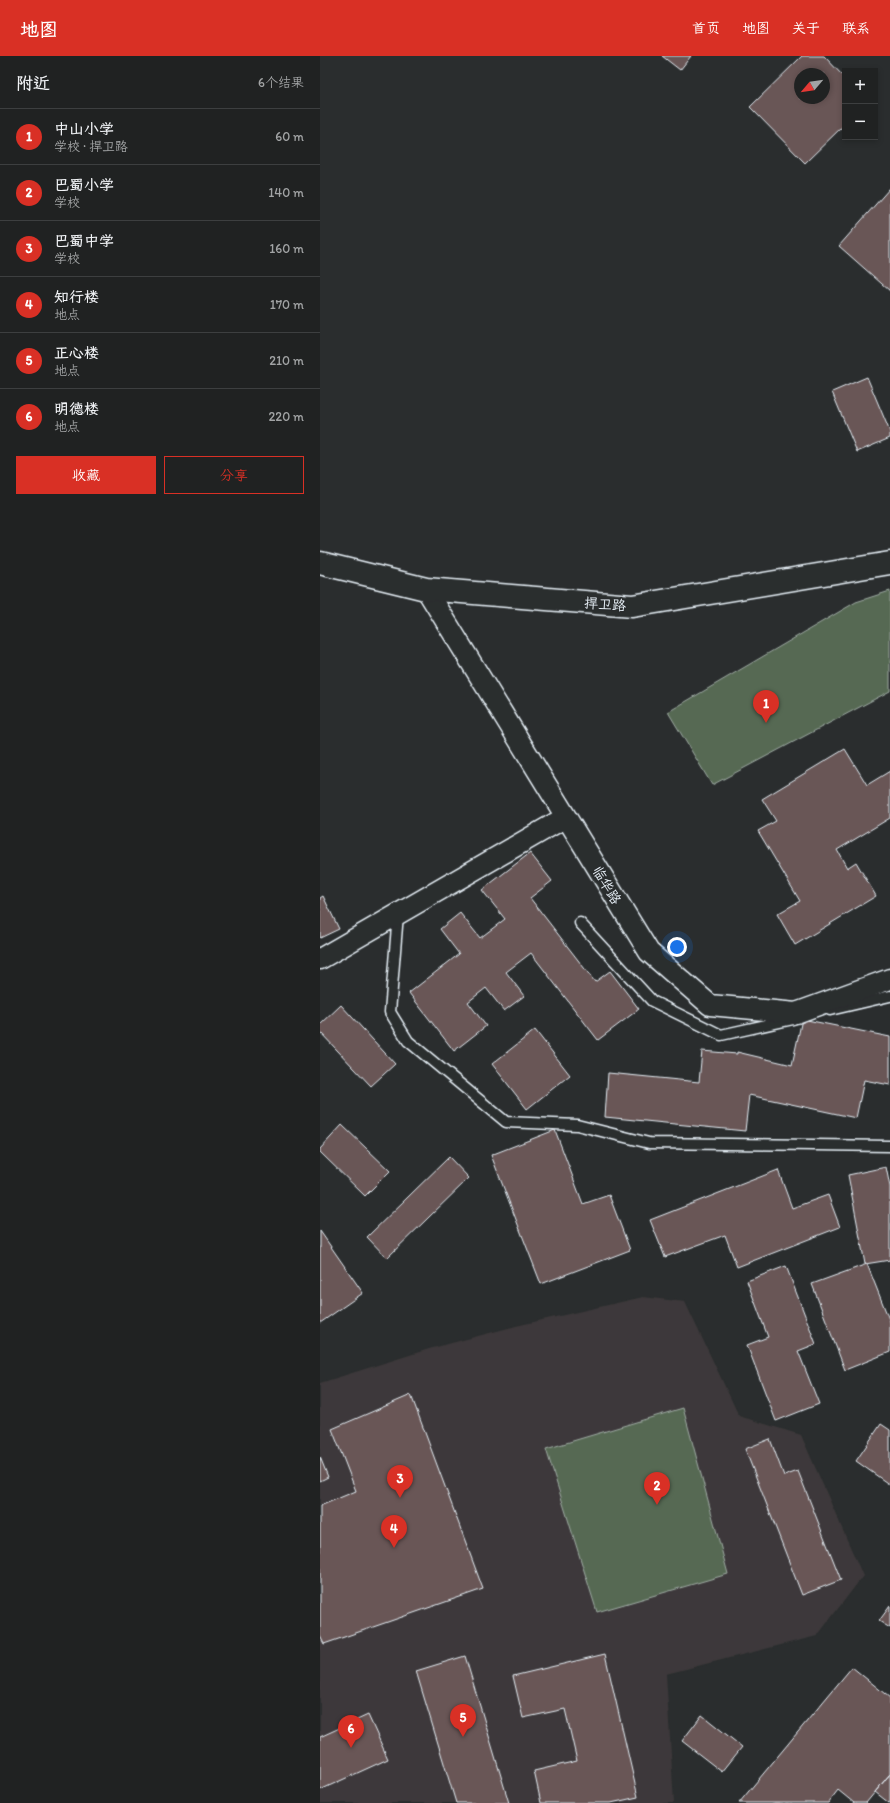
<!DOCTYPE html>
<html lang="zh">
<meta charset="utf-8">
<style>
:root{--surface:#202222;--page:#282a2a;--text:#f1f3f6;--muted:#a2a4a5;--line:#3d3f40;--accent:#d93025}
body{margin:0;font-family:Itim,"LXGW WenKai TC",sans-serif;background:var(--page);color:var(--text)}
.controls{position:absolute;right:12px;top:12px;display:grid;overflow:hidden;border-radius:0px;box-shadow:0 2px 6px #0003}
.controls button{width:36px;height:36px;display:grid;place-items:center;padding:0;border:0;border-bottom:1px solid var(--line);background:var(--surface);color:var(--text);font:20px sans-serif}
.compass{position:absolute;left:474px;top:12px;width:36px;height:36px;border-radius:50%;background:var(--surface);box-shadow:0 2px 6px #0003;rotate:241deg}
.you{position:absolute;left:357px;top:891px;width:14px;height:14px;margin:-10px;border:3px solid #fff;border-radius:50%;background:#1a73e8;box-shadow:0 0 0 6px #1a73e833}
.badge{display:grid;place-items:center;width:26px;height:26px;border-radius:50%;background:var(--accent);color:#fff;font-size:13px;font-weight:700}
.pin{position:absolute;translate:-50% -33px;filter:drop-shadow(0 1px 2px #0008)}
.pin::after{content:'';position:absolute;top:21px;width:14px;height:12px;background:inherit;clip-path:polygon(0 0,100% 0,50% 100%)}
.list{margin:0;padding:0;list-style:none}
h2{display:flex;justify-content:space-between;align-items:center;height:52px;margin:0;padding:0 16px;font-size:17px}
h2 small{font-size:13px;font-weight:400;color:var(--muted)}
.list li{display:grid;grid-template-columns:26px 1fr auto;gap:12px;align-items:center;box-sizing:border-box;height:56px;padding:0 16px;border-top:1px solid var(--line)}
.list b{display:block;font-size:15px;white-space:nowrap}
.list p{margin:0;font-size:13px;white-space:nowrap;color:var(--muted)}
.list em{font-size:13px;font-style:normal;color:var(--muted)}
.actions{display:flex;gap:8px;padding:12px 16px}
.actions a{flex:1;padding:9px 0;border:1px solid var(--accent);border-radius:0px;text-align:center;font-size:14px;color:var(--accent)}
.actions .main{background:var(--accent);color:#fff}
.map{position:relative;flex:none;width:570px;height:1747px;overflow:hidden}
header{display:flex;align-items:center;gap:24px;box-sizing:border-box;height:56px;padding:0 20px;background:var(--accent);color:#fff}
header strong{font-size:19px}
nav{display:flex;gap:22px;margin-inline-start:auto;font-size:14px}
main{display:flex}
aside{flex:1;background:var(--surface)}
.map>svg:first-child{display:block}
.built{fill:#3d393a}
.green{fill:#576953;stroke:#a0ada6}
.building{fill:#695656;stroke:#e8f1f8;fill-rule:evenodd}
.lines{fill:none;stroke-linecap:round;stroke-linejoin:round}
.service-casing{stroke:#e8f1f8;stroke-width:13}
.minor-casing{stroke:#e8f1f8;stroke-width:23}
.tertiary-casing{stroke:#e8f1f8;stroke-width:25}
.service{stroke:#2a2d2e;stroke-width:10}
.minor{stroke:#2a2d2e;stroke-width:20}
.tertiary{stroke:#2a2d2e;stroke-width:22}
.labels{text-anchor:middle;stroke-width:3;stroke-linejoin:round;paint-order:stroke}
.street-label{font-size:14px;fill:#e8f1f8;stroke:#2a2d2e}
</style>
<header>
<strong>地图</strong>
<nav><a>首页</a><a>地图</a><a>关于</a><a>联系</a></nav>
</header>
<main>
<aside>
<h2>附近<small>6个结果</small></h2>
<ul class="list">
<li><span class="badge">1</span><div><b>中山小学</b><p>学校 · 捍卫路</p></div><em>60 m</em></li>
<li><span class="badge">2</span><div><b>巴蜀小学</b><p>学校</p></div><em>140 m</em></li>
<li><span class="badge">3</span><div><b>巴蜀中学</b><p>学校</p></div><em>160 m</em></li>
<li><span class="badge">4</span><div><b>知行楼</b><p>地点</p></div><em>170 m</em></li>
<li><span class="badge">5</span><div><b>正心楼</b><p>地点</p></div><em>210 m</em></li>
<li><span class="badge">6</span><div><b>明德楼</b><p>地点</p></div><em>220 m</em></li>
</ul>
<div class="actions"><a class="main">收藏</a><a>分享</a></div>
</aside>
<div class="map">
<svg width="570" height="1747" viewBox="0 0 570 1747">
<rect width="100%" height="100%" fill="#2a2d2e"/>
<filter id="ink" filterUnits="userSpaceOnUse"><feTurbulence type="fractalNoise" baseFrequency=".025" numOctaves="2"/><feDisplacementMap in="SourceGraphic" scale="8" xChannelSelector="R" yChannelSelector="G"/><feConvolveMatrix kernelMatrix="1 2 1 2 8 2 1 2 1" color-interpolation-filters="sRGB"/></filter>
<g filter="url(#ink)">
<path class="built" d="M323 1241 365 1246 419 1360 481 1379 543 1520 497 1580 346 1618 354 1747H0V1327L109 1293 196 1270Z"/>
<path class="green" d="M570 535V635L392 729 348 656 536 546Z
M363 1352 408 1518 277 1556 226 1393Z"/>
<path class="building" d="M342 0H371L360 14Z
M482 0H504L525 22V68L485 107 430 51ZM480 18H504V42H480Z
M570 132V235L519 190Z
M547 321 570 376V382L537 396 512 336Z
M525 693 547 729 570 715V762L517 794 527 812 536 806 556 840 475 889 457 858 480 845 438 775 456 765 442 743Z
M210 797 232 825 210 842 275 926 290 915 319 953 278 984 211 897 186 916 204 940 184 955 166 932 148 946 166 970 134 995 89 937 139 898 120 873 140 857 160 882 185 863 162 834Z
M3 840 19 873 0 882V842Z
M21 949 75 1008 51 1030 0 976V969Z
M482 963 570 981V1029L544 1024 536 1062 429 1039 425 1075 285 1061 288 1017 379 1026 382 995 417 998V996L472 1009Z
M215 974 250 1019 207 1053 172 1008Z
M22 1069 70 1115 45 1140 0 1096V1093Z
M235 1074 263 1148 289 1139 310 1194 221 1228 171 1099Z
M129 1101 149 1122 67 1202 47 1181Z
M566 1111 570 1131V1204L545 1208 528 1119Z
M458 1114 472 1152 508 1139 520 1171 417 1211 405 1179 345 1201 330 1164Z
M0 1175 43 1237 0 1267Z
M547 1208 570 1266V1296L525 1314 492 1228Z
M466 1210 496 1288 478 1295 499 1348 456 1365 427 1289 448 1281 427 1225Z
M91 1339 163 1533 4 1588 0 1580V1450L36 1435 12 1373Z
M561 1368 570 1374V1429L536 1405Z
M450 1383 464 1420 478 1415 521 1524 482 1539 425 1393Z
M0 1401 8 1421 0 1425Z
M570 1550V1572L559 1565Z
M285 1598 318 1741 291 1747H221L214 1715 257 1705 245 1653 203 1662 193 1620Z
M145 1600 189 1747H136L96 1615Z
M532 1611 570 1642V1718L546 1747H534L518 1734 508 1747H419Z
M48 1659 68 1703 0 1734V1681Z
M382 1659 422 1691 402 1716 362 1685Z
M570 1718V1747H569L555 1736Z"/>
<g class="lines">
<defs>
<path id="service" d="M78 858 70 956 88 985 186 1066 257 1069 329 1087 570 1090
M260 867 332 945 401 979 473 963
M510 954 570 940"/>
<path id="minor" d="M106 533 329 896 390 949 476 957 570 923
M0 903 246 761"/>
<path id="tertiary" d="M0 507 106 533 312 550 570 507"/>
</defs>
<use href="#service" class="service-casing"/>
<use href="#minor" class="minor-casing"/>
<use href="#tertiary" class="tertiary-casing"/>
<use href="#service" class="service"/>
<use href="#minor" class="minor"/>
<use href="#tertiary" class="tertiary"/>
</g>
</g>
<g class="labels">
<g class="street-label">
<text transform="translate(285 548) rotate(4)" y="5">捍卫路</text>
<text transform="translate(287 829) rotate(59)" y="5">临华路</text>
</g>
</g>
</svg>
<div class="controls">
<button>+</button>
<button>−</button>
</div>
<svg class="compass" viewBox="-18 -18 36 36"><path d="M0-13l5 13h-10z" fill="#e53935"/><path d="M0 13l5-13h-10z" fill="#a2a4a5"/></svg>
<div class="you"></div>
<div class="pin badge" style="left:446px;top:667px">1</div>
<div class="pin badge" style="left:337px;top:1449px">2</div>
<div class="pin badge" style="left:80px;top:1442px">3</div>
<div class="pin badge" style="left:74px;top:1492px">4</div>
<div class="pin badge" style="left:143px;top:1681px">5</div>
<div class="pin badge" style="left:31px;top:1692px">6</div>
</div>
</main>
